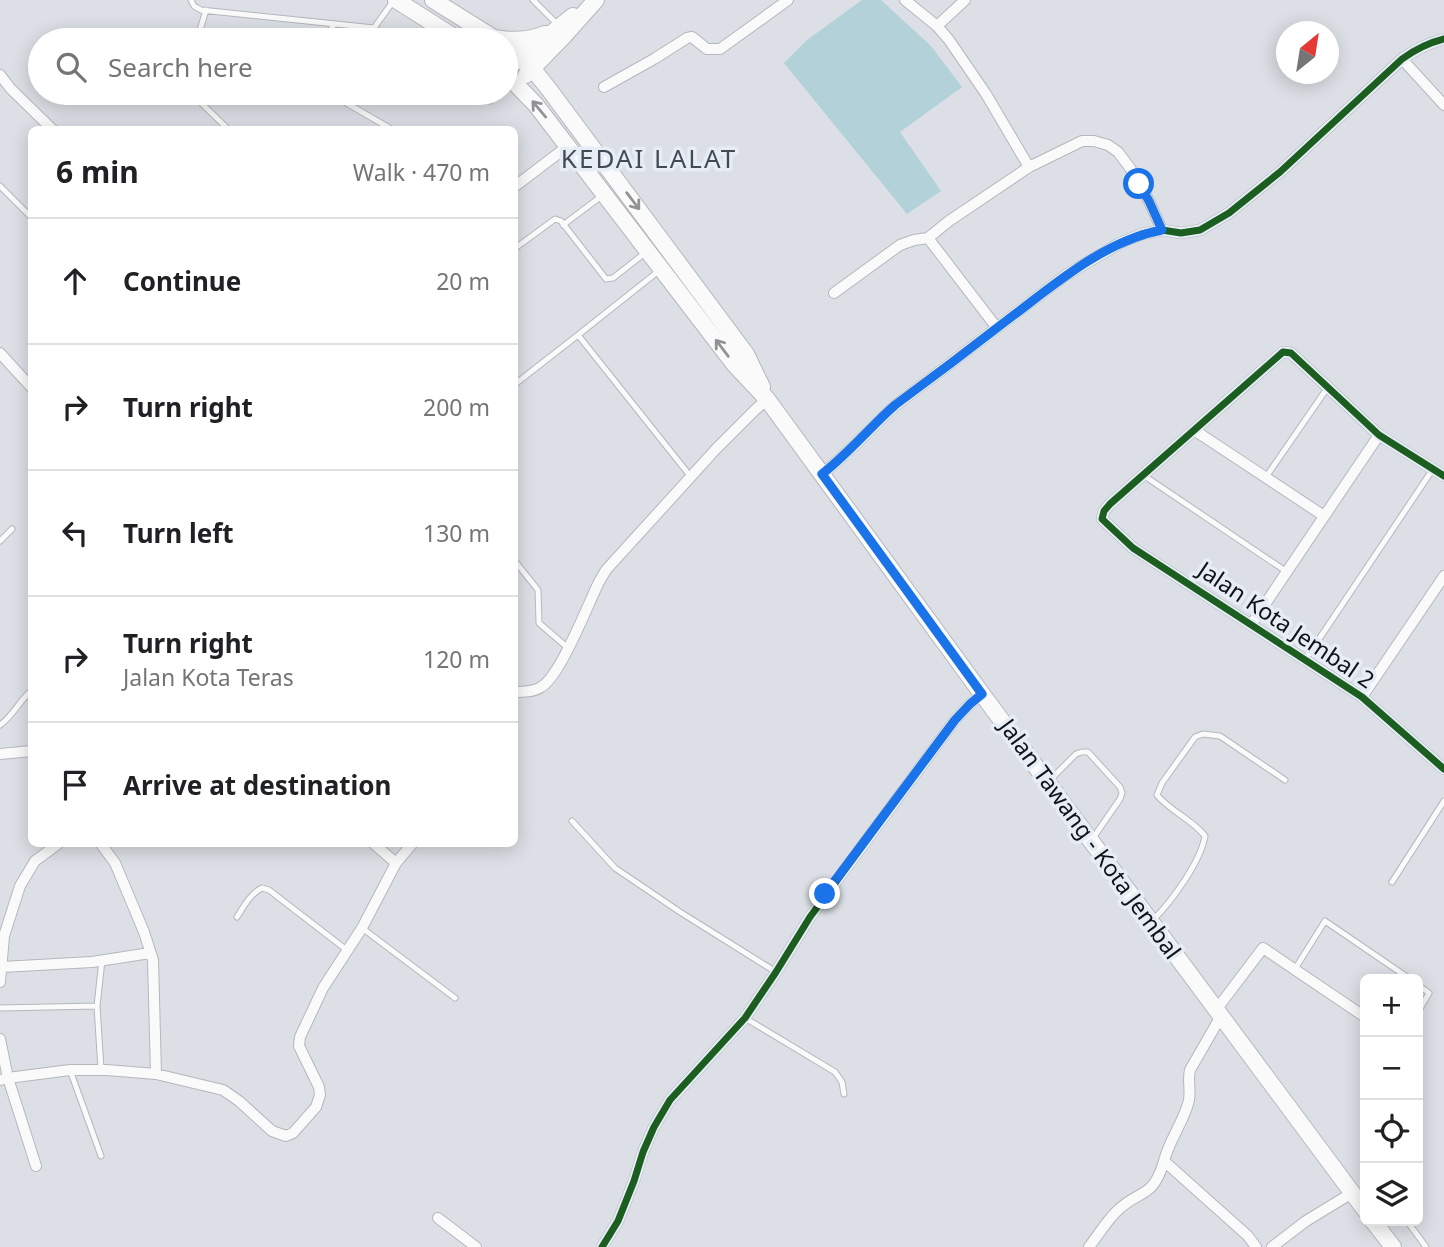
<!DOCTYPE html>
<meta charset="utf-8">
<style>
:root{--surface:#fff;--page:#f2f2f2;--text:#202124;--muted:#757577;--line:#e0e0e0}
body{margin:0;font-family:"Noto Sans",sans-serif;background:var(--page);color:var(--text)}
.controls{position:absolute;right:21px;bottom:21px;display:grid;overflow:hidden;border-radius:10px;box-shadow:0 4px 18px #0003}
.controls button{width:63px;height:63px;display:grid;place-items:center;padding:0;border:0;border-bottom:2px solid var(--line);background:var(--surface);color:var(--text);font:35px sans-serif}
.compass{position:absolute;left:1276px;top:21px;width:63px;height:63px;border-radius:50%;background:var(--surface);box-shadow:0 4px 18px #0003;rotate:30deg}
.stop{position:absolute;width:21px;height:21px;margin:-16px;border:5px solid #1a73e8;border-radius:50%;background:#fff}
.stop.end{background:#1a73e8;border-color:#fff;box-shadow:0 2px 7px #0008}
.list{margin:0;padding:0;list-style:none}
h2{display:flex;justify-content:space-between;align-items:center;height:91px;margin:0;padding:0 28px;font-size:30px}
h2 small{font-size:23px;font-weight:400;color:var(--muted)}
.list li{display:grid;grid-template-columns:46px 1fr auto;gap:21px;align-items:center;box-sizing:border-box;height:126px;padding:0 28px;border-top:2px solid var(--line)}
.list b{display:block;font-size:26px;white-space:nowrap}
.list p{margin:0;font-size:23px;white-space:nowrap;color:var(--muted)}
.list em{font-size:23px;font-style:normal;color:var(--muted)}
.icon{flex:none;width:38px;height:38px;fill:none;stroke:currentColor;stroke-width:2;stroke-linecap:round;stroke-linejoin:round}
.map{position:relative;flex:none;width:1444px;height:1247px;overflow:hidden}
.search{position:absolute;background:var(--surface);box-shadow:0 4px 18px #0003;left:28px;top:28px;width:490px;height:77px;display:flex;align-items:center;gap:18px;box-sizing:border-box;padding:0 24px;border-radius:38px;color:var(--muted);font-size:26px}
.panel{position:absolute;background:var(--surface);box-shadow:0 4px 18px #0003;left:28px;top:126px;width:490px;height:721px;border-radius:10px}
.map>svg:first-child{display:block}
.water{fill:#b2d1d9}
.lines{fill:none;stroke-linecap:round;stroke-linejoin:round}
.service-casing{stroke:#b4b7bc;stroke-width:7}
.minor-casing{stroke:#b4b7bc;stroke-width:12}
.secondary-casing{stroke:#b4b7bc;stroke-width:18}
.service{stroke:#fafafb;stroke-width:5}
.minor{stroke:#fafafb;stroke-width:10}
.secondary{stroke:#fafafb;stroke-width:16}
.cycleway-casing{stroke:#e6edf6;stroke-width:11}
.cycleway{stroke:#1b5e20;stroke-width:7}
.oneway{stroke:#919294}
.route{stroke:#1a73e8;stroke-width:9}
.labels{text-anchor:middle;stroke-width:7;stroke-linejoin:round;paint-order:stroke}
.street-label{font-size:23px;fill:#101316;stroke:#e6edf6}
.quarter-label{font-size:26px;letter-spacing:2px;fill:#444a52;stroke:#e6edf6}
</style>
<div class="map">
<svg width="1444" height="1247" viewBox="0 0 1444 1247">
<rect width="100%" height="100%" fill="#dce0e6"/>
<path class="water" d="M862 0H881L931 46 962 87 900 132 941 191 907 214 784 63 807 40Z"/>
<g class="lines">
<defs>
<path id="service" d="M191 0 194 6 201 10 374 28 393 40
M533 0 558 25
M374 28 394 0
M197 40 206 10
M325 40 334 24
M348 40 356 27
M192 93 194 96 229 130
M329 93 393 130
M477 93 490 101
M0 186 32 218
M563 225 603 195
M514 249 555 219 561 221 606 279 613 278 645 253
M660 270 578 335 691 477
M514 385 578 335
M1143 475 1287 572
M1266 477 1328 387
M0 541 12 529
M514 560 538 590 539 623 568 648
M1305 660 1433 469
M0 725C13 716 19 701 32 690
M1049 781 1076 754 1082 752H1088L1120 787 1122 793 1120 799 1093 838
M572 821 615 868 680 912 776 972
M1392 882 1444 801
M237 917C244 906 250 894 262 888L269 890 348 951
M1154 919C1172 901 1201 861 1205 836 1192 819 1171 812 1157 795L1162 783 1195 737 1203 734 1220 736 1285 780
M362 928 455 998
M1295 969 1325 921 1410 979
M1418 985 1429 993 1418 1012
M0 1008 97 1006
M745 1018 835 1072 842 1082 844 1094
M101 1069 97 1006 102 960
M70 1070 101 1156
M1407 1221 1426 1247"/>
<path id="minor" d="M905 0 937 26 949 40 986 94 1029 167
M937 26 965 0
M1402 59 1444 105
M0 75 11 89 53 130
M604 87 654 59 687 38 692 37 707 49H720L788 0
M514 187 568 146
M928 238 997 328
M834 293 900 245 914 240 928 238 949 221 1029 167 1082 141H1094L1108 145 1118 152 1130 168 1149 201 1162 230
M0 353 32 388
M1194 430 1324 516
M822 474C849 454 870 427 896 405L1066 275 1120 243 1142 234 1162 230 1181 233 1200 230 1229 213 1280 172 1402 59C1416 49 1428 43 1444 39
M1444 476 1379 435 1291 353 1283 352 1110 504 1104 511 1102 519 1133 548 1362 697 1444 769
M1251 625 1379 435
M514 692C523 692 534 692 541 687 560 677 588 604 599 582L606 570 716 449 754 411 767 399
M1362 697 1444 576
M0 754 32 751
M101 844 115 863 144 932 153 960 156 1074
M374 844 396 863
M2 967 92 962 150 953
M0 982 4 936 20 886 35 861 58 844
M1216 1010 1263 948 1365 1017
M1221 1016 1190 1070C1187 1082 1192 1092 1188 1104 1182 1124 1169 1141 1164 1161L1248 1236 1256 1247
M0 1039 8 1078 36 1166
M0 1080 8 1078 70 1070H107L156 1074 223 1090 239 1101 272 1131 286 1136 293 1133 316 1107 320 1095 319 1087 299 1046 300 1037 323 988 362 928 396 863 412 844
M438 1218 476 1247
M602 1247 618 1221 634 1181 643 1152 654 1127 670 1100 745 1018 776 972 810 917 955 720 970 704 982 694
M1089 1247C1098 1235 1106 1222 1116 1212 1138 1189 1153 1200 1164 1161
M1272 1247 1306 1221 1352 1193"/>
<path id="secondary" d="M396 0 459 40
M433 0 497 40
M495 38C511 41 530 40 545 34
M506 47 532 68 548 88 746 354 762 387
M514 63 573 16
M506 74 536 105 734 364 767 399 982 694 1365 1210
M526 75 563 37 596 0
M1373 1221 1393 1247"/>
</defs>
<use href="#service" class="service-casing"/>
<use href="#minor" class="minor-casing"/>
<use href="#secondary" class="secondary-casing"/>
<use href="#service" class="service"/>
<use href="#minor" class="minor"/>
<use href="#secondary" class="secondary"/>
<defs>
<path id="cycleway" d="M822 474C849 454 870 427 896 405L1066 275 1120 243 1142 234 1162 230 1181 233 1200 230 1229 213 1280 172 1402 59C1416 49 1428 43 1444 39
M1444 476 1379 435 1291 353 1283 352 1110 504 1104 511 1102 519 1133 548 1362 697 1444 769
M602 1247 618 1221 634 1181 643 1152 654 1127 670 1100 745 1018 776 972 810 917 955 720 970 704 982 694"/>
</defs>
<use href="#cycleway" class="cycleway-casing"/>
<use href="#cycleway" class="cycleway"/>
</g>
<defs><path id="oneway-shaft" d="M-6 0H5M1.5-3L5.5 0L1.5 3" fill="none" stroke-width="1.6" stroke-linecap="round" stroke-linejoin="round" transform="scale(1.75)"/></defs>
<g class="oneway">
<use href="#oneway-shaft" transform="translate(539 109) rotate(-130)"/>
<use href="#oneway-shaft" transform="translate(633 201) rotate(53)"/>
<use href="#oneway-shaft" transform="translate(722 348) rotate(-127)"/>
</g>
<g class="lines">
<path class="route" d="M825 894 955 720 970 704 982 694 822 474C849 453 870 427 895 405 933 377 970 349 1006 321 1053 286 1103 241 1162 230L1149 201 1139 184"/>
</g>
<g class="labels">
<g class="street-label">
<text transform="translate(1286 625) rotate(34)" y="8">Jalan Kota Jembal 2</text>
<text transform="translate(1090 839) rotate(54)" y="8">Jalan Tawang - Kota Jembal</text>
</g>
<g class="quarter-label">
<text x="649" y="168">KEDAI LALAT</text>
</g>
</g>
</svg>
<div class="controls">
<button>+</button>
<button>−</button>
<button><svg class="icon" aria-label="locate" viewBox="0 0 24 24"><circle cx="12" cy="12" r="6"/><path d="M12 2v4M12 18v4M2 12h4M18 12h4"/></svg></button>
<button><svg class="icon" aria-label="layers" viewBox="0 0 24 24"><path d="M12 4l9 5-9 5-9-5zM3 14l9 5 9-5"/></svg></button>
</div>
<svg class="compass" viewBox="-18 -18 36 36"><path d="M0-13l5 13h-10z" fill="#e53935"/><path d="M0 13l5-13h-10z" fill="#757577"/></svg>
<div class="stop" style="left:1139px;top:184px"></div>
<div class="stop end" style="left:825px;top:894px"></div>
<div class="search"><svg class="icon" aria-label="search" viewBox="0 0 24 24"><circle cx="10" cy="10" r="6"/><path d="M15 15l6 6"/></svg>Search here</div>
<section class="panel">
<h2>6 min<small>Walk · 470 m</small></h2>
<ul class="list">
<li><svg class="icon" aria-label="ahead" viewBox="0 0 24 24"><path d="M12 20V5M6 11l6-6 6 6"/></svg><div><b>Continue</b></div><em>20 m</em></li>
<li><svg class="icon" aria-label="right" viewBox="0 0 24 24"><path d="M7 20v-9h11M14 6l5 5-5 5"/></svg><div><b>Turn right</b></div><em>200 m</em></li>
<li><svg class="icon" aria-label="left" viewBox="0 0 24 24"><path d="M17 20v-9H6M10 6l-5 5 5 5"/></svg><div><b>Turn left</b></div><em>130 m</em></li>
<li><svg class="icon" aria-label="right" viewBox="0 0 24 24"><path d="M7 20v-9h11M14 6l5 5-5 5"/></svg><div><b>Turn right</b><p>Jalan Kota Teras</p></div><em>120 m</em></li>
<li><svg class="icon" aria-label="arrive" viewBox="0 0 24 24"><path d="M6 21V4h12l-3 4 3 4H6"/></svg><div><b>Arrive at destination</b></div></li>
</ul>
</section>
</div>
